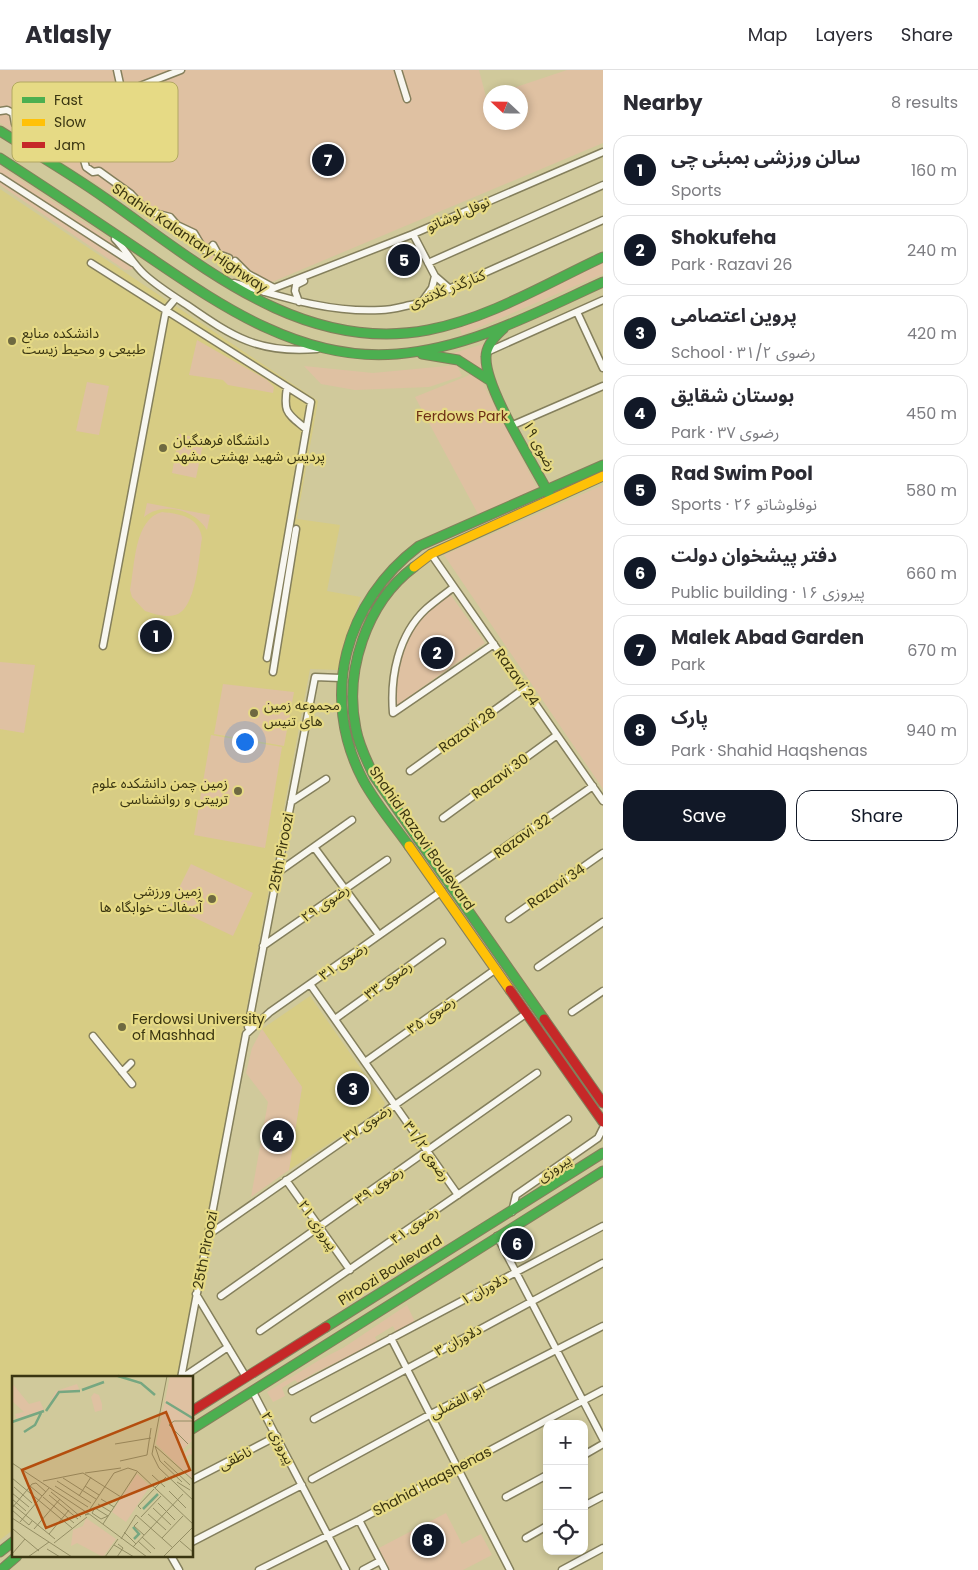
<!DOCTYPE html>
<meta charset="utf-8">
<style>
:root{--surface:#fff;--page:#f7f7f7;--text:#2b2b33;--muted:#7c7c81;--line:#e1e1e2;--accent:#111827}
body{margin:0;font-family:Poppins,"Noto Sans Arabic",sans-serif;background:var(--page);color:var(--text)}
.controls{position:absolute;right:15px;bottom:15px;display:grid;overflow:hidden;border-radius:10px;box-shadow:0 2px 8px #0003}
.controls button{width:45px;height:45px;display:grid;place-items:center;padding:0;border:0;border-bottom:1px solid var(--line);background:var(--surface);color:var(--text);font:25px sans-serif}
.compass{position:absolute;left:483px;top:15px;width:45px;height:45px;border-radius:50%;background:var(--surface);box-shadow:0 2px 8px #0003;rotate:292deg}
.you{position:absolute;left:244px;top:671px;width:18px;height:18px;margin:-12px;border:4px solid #fff;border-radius:50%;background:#1a73e8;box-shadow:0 0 0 8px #1a73e833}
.badge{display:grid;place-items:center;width:32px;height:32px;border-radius:50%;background:var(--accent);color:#fff;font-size:16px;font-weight:700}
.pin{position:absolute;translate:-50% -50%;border:2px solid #fff;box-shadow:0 1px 5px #0006}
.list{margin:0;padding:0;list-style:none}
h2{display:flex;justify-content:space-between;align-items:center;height:65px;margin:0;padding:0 20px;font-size:21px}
h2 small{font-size:16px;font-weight:400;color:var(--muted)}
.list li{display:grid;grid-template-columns:32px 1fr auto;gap:15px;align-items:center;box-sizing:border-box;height:70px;margin:0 10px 10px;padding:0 10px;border:1px solid var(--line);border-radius:15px}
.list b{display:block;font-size:19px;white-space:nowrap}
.list p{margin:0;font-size:16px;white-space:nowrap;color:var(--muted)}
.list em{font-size:16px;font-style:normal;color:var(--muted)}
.actions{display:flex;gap:10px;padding:15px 20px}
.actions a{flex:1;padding:11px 0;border:1px solid var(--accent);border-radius:15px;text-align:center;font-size:18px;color:var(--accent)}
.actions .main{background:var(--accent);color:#fff}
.icon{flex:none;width:28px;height:28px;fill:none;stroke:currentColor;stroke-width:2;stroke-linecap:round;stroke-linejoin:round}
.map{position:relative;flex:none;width:603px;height:1500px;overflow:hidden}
header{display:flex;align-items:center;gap:30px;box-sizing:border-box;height:70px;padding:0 25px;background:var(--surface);border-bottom:1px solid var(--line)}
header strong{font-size:24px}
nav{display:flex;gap:28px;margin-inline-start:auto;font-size:18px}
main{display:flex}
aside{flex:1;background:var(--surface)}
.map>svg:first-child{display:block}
.built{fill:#d7cc84}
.green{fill:#dfc1a2}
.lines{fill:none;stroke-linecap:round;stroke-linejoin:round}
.street-casing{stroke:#847f5c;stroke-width:9}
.fast-casing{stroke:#847f5c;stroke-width:11}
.slow-casing{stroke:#847f5c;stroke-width:11}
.jam-casing{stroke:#847f5c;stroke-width:11}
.street{stroke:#f8f7f0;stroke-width:6}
.fast{stroke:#4caf50;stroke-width:9}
.slow{stroke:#ffc107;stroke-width:9}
.jam{stroke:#c62828;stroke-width:9}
.poi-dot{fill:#6e6941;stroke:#e6da85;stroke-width:2}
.labels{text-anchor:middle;stroke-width:4.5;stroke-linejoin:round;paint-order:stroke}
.street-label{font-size:14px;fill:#3a3511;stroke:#e6da85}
.poi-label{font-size:14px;fill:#3a3511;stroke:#e6da85;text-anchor:start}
.park-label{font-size:14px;fill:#6e2f15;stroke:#e6da85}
.inset-river{fill:none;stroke:#76a781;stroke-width:2.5}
.inset-road{fill:none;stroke:#948e64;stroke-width:1}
.view{fill:#b44e0e;fill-opacity:0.15;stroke:#b44e0e;stroke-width:2.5}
.inset-edge{fill:none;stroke:#3a3511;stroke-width:2.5}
.key{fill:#e6da85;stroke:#b2a862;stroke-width:1}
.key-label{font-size:14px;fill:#3a3511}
</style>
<header>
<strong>Atlasly</strong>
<nav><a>Map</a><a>Layers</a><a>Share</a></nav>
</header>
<main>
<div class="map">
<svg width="603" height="1500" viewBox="0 0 603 1500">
<rect width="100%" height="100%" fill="#d0c99b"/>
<path class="built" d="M0 119 318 331 297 449 340 455 327 521 361 527 344 574 338 600 310 599 178 1307 14 1308V1459L0 1470Z
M310 926 385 1033 384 1036 356 1056 289 1100 302 1017 262 959Z"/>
<path class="green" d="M0 0H479L486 27 490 26V52H520V22H501L567 0H603V73L272 212V216C239 213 214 191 187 173L190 168 167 151 163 156 0 53Z
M0 96 106 167 122 182 133 199 125 200 0 115Z
M603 193V204L462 265 459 256Z
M197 270 267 310 274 317 273 323 228 315 223 310 189 305Z
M487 273 482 286 483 302 450 284Z
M457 295 462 306 429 317 355 320 321 314 304 296 373 303Z
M477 302 537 418 478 444 415 327Z
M87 312 109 316 99 365 76 361Z
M179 364 204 369 196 408 172 403Z
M603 415V719L444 485Z
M147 433 210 445 207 460C195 440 164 431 144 447Z
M162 442C181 444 199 447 202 468 199 486 196 541 175 545 166 548 154 544 145 541L132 527 130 520C135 495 134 449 162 442Z
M450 524 485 573 397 635C392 603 405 566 428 542 434 535 443 530 450 524Z
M0 592 35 595 24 663 0 659Z
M223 614 294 622 284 676 214 664Z
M211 665 282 677 265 778 194 765Z
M191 794 253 823 233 866 170 836Z
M262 959 302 1017 289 1100 251 1127 268 1032 246 1003 252 978Z
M407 1235 415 1252 396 1262 393 1256 375 1267 378 1273 316 1302 298 1313 295 1310 282 1318 285 1326 273 1332 267 1322 321 1289 343 1278Z
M446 1443 462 1474 481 1464 492 1485 463 1500H388L377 1479Z"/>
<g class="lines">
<defs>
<path id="street" d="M117 0 122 23 181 0
M398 0 407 29
M0 41 7 40 13 43 15 54 21 58 28 56 39 60 47 73H60L70 87 77 85 83 87 86 97 93 102 99 101 131 124 147 141 170 147 177 155 194 163 204 180H209L213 175 218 184 229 188 228 195 233 196 236 194
M0 107 133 193
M413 164 435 206 450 219
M115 169C126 180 133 194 144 204 157 216 173 226 187 235 233 267 259 284 317 279
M235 191 248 204 274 218
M91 193 311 332 267 588
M428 193 603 115
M234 213C282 227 330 243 381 240 392 240 404 236 415 234L603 150
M264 222 413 164 603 82
M424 229 432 218 435 206
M299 232 295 221 296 215 304 211
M577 242 603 298
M487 282 603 230
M287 317C283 343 287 343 306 359
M513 355 603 316
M431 484 603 731
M454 517C445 524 435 531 426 539 398 565 390 607 393 643L494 574
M103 576 166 240 176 228
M273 602 296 459
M410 701 525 618
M291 732 326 709
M443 748 557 665
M314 777 379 865
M277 803 352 750
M450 815 593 716
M509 849 603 783
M263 876 387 790
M538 897 603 852
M310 914 458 1125
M572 942 603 921
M335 949 442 872
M248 957 315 607 341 608
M93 966 132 1014
M365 992 496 899
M122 1002 131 993
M286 1110 350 1200
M512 1142 516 1125 598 1068 603 1058
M208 1165 527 943
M497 1166 603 1369
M196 1224 246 1307
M221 1226 537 1003
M260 1261 568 1049
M391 1268 510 1500
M181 1308 246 964 270 942 442 821
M182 1308 228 1277
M292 1321 603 1156
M253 1322 346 1500
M314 1349 603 1193
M584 1385 603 1374
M312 1409 431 1344 603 1256
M192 1410 277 1366
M506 1427 547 1405
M584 1436 603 1426
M359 1450 385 1500
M526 1468 547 1456
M192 1472 302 1415
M171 1486 179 1500
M259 1500 359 1450 603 1320
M363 1500 380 1491
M562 1500 603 1478"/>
<path id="fast" d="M0 61C35 83 71 104 105 128 202 196 302 284 428 260 490 248 547 213 603 187
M0 88C43 116 87 145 130 174 209 227 295 293 397 284 471 278 537 242 603 212
M504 258C496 265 486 276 486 287 485 319 533 393 549 424
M422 284 458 290 489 310
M414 497C366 533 344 602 356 659 359 676 367 691 374 706L544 949
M409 776C394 755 376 734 363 710 319 626 345 532 419 476L603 395
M326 1257 603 1083
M192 1359 603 1101
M0 1482 14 1471
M1 1500 17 1486"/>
<path id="slow" d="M414 497 431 484 603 406
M409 776 510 920"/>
<path id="jam" d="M510 920 603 1052
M544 949 603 1033
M192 1341 326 1257"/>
</defs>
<use href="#street" class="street-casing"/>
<use href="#fast" class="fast-casing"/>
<use href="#slow" class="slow-casing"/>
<use href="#jam" class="jam-casing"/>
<use href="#street" class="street"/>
<use href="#fast" class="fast"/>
<use href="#slow" class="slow"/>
<use href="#jam" class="jam"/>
</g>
<g class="poi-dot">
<circle cx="12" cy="271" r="5"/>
<circle cx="163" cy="378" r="5"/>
<circle cx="254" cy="643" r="5"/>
<circle cx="238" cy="721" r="5"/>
<circle cx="212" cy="829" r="5"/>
<circle cx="122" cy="957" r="5"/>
</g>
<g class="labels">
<g class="street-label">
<text transform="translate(458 144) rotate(-23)" y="5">نوفل لوشاتو</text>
<text transform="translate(190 168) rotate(34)" y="5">Shahid Kalantary Highway</text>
<text transform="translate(447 219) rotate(-22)" y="5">کنارگذر کلانتری</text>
<text transform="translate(540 376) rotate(62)" y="5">رضوی ۱۹</text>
<text transform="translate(517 607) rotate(55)" y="5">Razavi 24</text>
<text transform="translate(467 660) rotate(-36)" y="5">Razavi 28</text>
<text transform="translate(500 706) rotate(-36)" y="5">Razavi 30</text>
<text transform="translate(522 766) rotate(-35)" y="5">Razavi 32</text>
<text transform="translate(422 768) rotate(55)" y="5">Shahid Razavi Boulevard</text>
<text transform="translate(281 782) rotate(-79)" y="5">25th Piroozi</text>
<text transform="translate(556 816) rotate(-35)" y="5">Razavi 34</text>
<text transform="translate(325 833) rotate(-35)" y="5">رضوی ۲۹</text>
<text transform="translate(343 891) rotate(-35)" y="5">رضوی ۳۱</text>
<text transform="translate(388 910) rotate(-36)" y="5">رضوی ۳۳</text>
<text transform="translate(431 945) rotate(-35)" y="5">رضوی ۳۵</text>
<text transform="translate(367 1053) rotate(-35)" y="5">رضوی ۳۷</text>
<text transform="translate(427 1081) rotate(55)" y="5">رضوی ۳۱/۲</text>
<text transform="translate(554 1098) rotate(-34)" y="5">پیروزی</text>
<text transform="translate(379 1115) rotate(-35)" y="5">رضوی ۳۹</text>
<text transform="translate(318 1155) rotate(55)" y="5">پیروزی ۲۱</text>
<text transform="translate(414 1155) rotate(-35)" y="5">رضوی ۴۱</text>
<text transform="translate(205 1180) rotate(-79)" y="5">25th Piroozi</text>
<text transform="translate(390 1200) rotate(-32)" y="5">Piroozi Boulevard</text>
<text transform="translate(484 1219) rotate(-28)" y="5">دلاوران ۱</text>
<text transform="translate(458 1270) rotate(-28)" y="5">دلاوران ۳</text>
<text transform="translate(457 1331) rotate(-27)" y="5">ابو الفضلی</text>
<text transform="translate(278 1368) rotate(63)" y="5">پیروزی ۲۰</text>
<text transform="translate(235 1388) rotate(-27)" y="5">ناطقی</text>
<text transform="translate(432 1411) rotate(-28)" y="5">Shahid Haqshenas</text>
</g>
<g class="poi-label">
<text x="22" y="268">دانشکده منابع<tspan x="22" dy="16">طبیعی و محیط زیست</tspan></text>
<text x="173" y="375">دانشگاه فرهنگیان<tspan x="173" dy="16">پردیس شهید بهشتی مشهد</tspan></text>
<text x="264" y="640">مجموعه زمین<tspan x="264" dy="16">های تنیس</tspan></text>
<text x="228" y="718" text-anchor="end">زمین چمن دانشکده علوم<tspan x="228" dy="16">تربیتی و روانشناسی</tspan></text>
<text x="202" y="826" text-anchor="end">زمین ورزشی<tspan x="202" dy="16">آسفالت خوابگاه ها</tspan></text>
<text x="132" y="954">Ferdowsi University<tspan x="132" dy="16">of Mashhad</tspan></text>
</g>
<g class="park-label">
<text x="462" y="351">Ferdows Park</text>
</g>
</g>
<g transform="translate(12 1306)">
<rect width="181" height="181" fill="#d0c99b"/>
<path d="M158 0H181V57L178 61 180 65 170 74 173 77 178 72 181 73V80L178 78 171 84 181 96V104L144 68ZM0 7 17 28 28 25 32 34 5 43 3 38 12 36 0 25ZM65 8 68 15 46 16 34 34 44 15ZM82 17 87 19 90 28V34L83 36 79 21ZM125 98 138 110 114 146 100 136ZM74 142 104 163 91 181 65 167 59 170 61 154 71 150Z" fill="#dfc1a2"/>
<path class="inset-river" d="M106 0 129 7 143 19M70 14 92 6M154 26 182 43M34 35 47 16 68 15M0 46 32 35M12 56 23 49 29 37M131 133 146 118M121 151 127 158 122 163"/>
<path class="inset-road" d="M155 0 140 78 147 92 182 125M103 68 139 62M176 68 157 49 162 45H182M143 70 148 85 170 106M143 70 182 105M108 85 135 79 139 52M152 85 178 109M0 87 74 136M73 97 109 92M140 99 153 111M0 102 60 152M51 102 84 123M31 105 71 97 109 121M45 105 79 127M165 106 178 114M18 110 30 120M43 110 76 131M73 110 87 119M2 111 20 127M143 112 154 101M157 115 174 132M39 116 69 141M0 117 17 131M37 119 66 143M67 120 79 101M31 121 62 147M0 123 14 135M89 123 102 131M146 127 163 144M0 128 43 163M86 128 99 136M0 132 20 108 24 107 34 116M83 132 96 140 89 143 80 137ZM141 132 159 149M129 133 126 130 142 113M0 134 17 149 20 145M76 136 102 97 116 92 125 95 182 149M77 138 73 139 76 137 135 181M136 138 154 154M129 141 149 120M0 142 60 181M8 146 37 112M126 146 122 150 132 159M91 148 125 96M1 153 27 175M22 153 48 123M112 156 124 168M37 158 57 134M130 161 143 173M150 162 171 140M109 163 124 139 161 172M126 165 139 177M168 165 182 177M42 167 75 141M102 169 122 181M121 171 171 118M35 173 48 181M0 178 13 163M16 181 37 166M93 181 106 163M105 181 111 172 106 168M151 181 182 150"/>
<path class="view" d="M154 36 178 94 34 152 10 94Z"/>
<rect width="181" height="181" class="inset-edge"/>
</g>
<rect x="12" y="12" width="166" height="80" rx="8" class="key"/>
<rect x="22" y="27" width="23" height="6" fill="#4caf50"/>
<rect x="22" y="49" width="23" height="7" fill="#ffc107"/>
<rect x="22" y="72" width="23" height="6" fill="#c62828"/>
<g class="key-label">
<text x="54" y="35">Fast</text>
<text x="54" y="57">Slow</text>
<text x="54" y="80">Jam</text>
</g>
</svg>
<div class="controls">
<button>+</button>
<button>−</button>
<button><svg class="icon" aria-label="locate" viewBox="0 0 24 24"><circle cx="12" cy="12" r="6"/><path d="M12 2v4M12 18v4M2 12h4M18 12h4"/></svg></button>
</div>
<svg class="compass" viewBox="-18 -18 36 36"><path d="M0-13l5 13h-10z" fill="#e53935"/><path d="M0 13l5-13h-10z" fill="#7c7c81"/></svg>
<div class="you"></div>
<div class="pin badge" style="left:156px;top:566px">1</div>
<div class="pin badge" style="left:437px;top:583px">2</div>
<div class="pin badge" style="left:353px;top:1019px">3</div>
<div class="pin badge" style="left:278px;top:1066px">4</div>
<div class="pin badge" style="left:404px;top:190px">5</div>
<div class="pin badge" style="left:517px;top:1174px">6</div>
<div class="pin badge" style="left:328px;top:90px">7</div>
<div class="pin badge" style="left:428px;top:1470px">8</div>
</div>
<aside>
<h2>Nearby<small>8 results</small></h2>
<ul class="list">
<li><span class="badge">1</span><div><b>سالن ورزشی بمبئی چی</b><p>Sports</p></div><em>160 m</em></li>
<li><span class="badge">2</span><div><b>Shokufeha</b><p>Park · Razavi 26</p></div><em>240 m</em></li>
<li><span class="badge">3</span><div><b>پروین اعتصامی</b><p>School · رضوی ۳۱/۲</p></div><em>420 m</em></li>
<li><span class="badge">4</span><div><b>بوستان شقایق</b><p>Park · رضوی ۳۷</p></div><em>450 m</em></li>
<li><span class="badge">5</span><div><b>Rad Swim Pool</b><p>Sports · نوفلوشاتو ۲۶</p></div><em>580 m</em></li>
<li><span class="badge">6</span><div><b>دفتر پیشخوان دولت</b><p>Public building · پیروزی ۱۶</p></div><em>660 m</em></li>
<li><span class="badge">7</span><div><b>Malek Abad Garden</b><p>Park</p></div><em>670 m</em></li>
<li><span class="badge">8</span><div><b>پارک</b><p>Park · Shahid Haqshenas</p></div><em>940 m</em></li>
</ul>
<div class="actions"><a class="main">Save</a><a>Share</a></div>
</aside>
</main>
